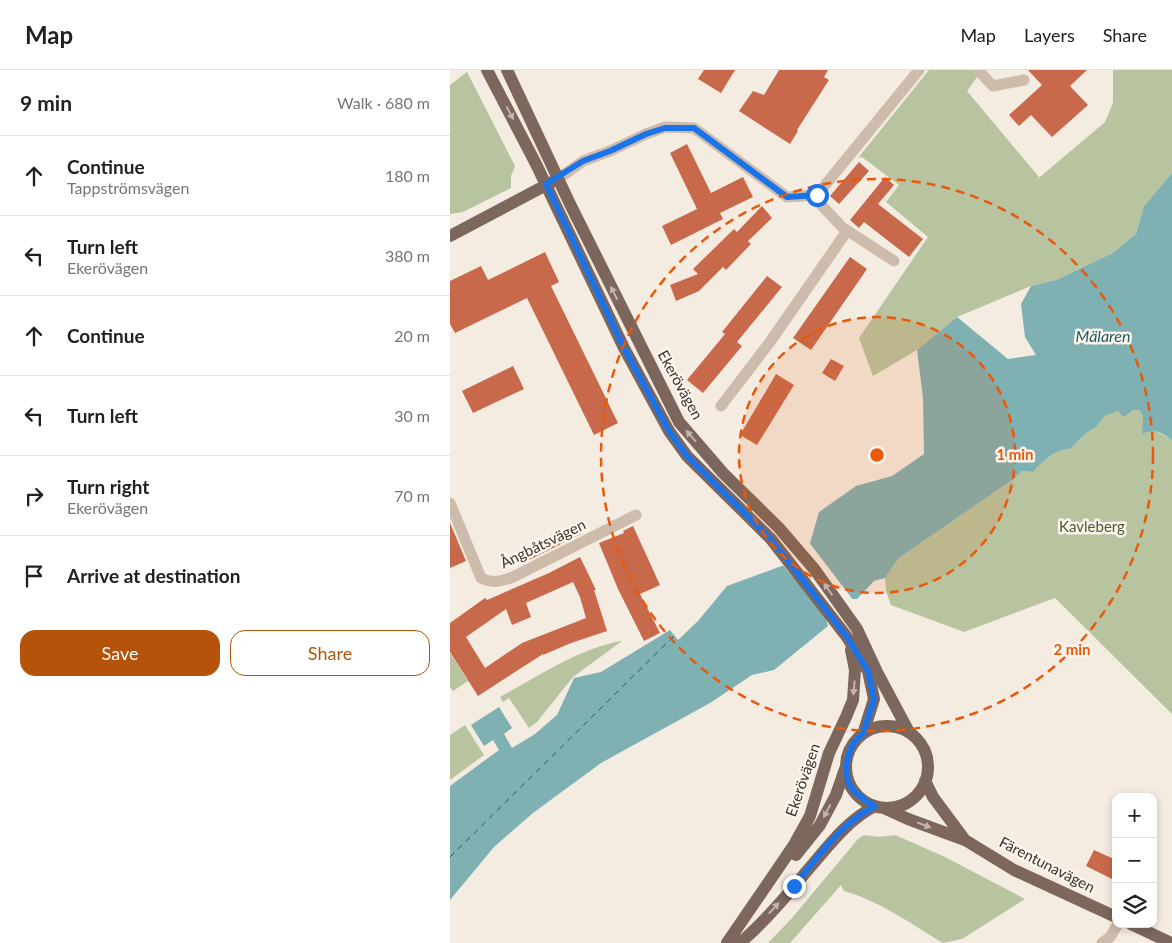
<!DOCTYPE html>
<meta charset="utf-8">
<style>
:root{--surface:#fff;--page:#f2f2f2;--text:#202124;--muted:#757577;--line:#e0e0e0;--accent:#b45309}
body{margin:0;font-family:Lato,sans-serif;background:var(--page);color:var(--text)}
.controls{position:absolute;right:15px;bottom:15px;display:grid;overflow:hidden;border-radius:10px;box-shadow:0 2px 8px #0003}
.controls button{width:45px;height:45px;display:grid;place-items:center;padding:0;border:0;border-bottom:1px solid var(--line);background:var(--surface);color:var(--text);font:25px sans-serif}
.stop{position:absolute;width:15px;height:15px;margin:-11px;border:4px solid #1a73e8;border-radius:50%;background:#fff}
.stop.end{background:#1a73e8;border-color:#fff;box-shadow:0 1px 5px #0008}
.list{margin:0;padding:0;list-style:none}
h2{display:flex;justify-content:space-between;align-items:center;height:65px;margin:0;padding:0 20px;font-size:21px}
h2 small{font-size:16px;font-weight:400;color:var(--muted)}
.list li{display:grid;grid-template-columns:32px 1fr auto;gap:15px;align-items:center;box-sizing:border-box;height:80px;padding:0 20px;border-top:1px solid var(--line)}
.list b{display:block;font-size:19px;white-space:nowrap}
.list p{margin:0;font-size:16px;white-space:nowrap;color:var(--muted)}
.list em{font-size:16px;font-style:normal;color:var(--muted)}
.actions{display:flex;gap:10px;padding:15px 20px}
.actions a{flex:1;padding:11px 0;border:1px solid var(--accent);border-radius:15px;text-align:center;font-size:18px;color:var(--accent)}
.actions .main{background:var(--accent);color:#fff}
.icon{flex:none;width:28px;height:28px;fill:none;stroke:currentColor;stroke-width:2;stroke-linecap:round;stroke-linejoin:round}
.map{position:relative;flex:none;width:722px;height:873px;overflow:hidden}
header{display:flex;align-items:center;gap:30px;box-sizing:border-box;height:70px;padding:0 25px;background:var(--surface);border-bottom:1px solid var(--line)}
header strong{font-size:24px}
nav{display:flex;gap:28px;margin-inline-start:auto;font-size:18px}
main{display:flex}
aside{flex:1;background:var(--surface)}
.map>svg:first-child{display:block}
.green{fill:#b8c4a0}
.water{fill:#7fb0b2}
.pier{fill:#f4ebe1}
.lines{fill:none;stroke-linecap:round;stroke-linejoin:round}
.ferry{stroke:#1f5a5e;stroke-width:1;stroke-dasharray:6 5;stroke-linecap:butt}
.building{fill:#c8694b;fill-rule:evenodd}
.minor{stroke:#cdbbac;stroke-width:11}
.major{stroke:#7d675c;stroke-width:12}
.oneway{fill:#c2b5ac}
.route{stroke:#1a73e8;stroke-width:6}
.ring{fill:none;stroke:#e8590c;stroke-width:2.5;stroke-dasharray:9 6}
.labels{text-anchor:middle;stroke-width:5;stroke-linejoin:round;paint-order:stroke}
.street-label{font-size:15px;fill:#3b302b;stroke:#fbf5ee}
.park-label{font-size:15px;fill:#4a5a2e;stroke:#fbf5ee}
.water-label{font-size:16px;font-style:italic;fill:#1f5a5e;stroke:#fbf5ee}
.centre{fill:#e8590c;stroke:#fbf5ee;stroke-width:2.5}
.ring-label{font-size:15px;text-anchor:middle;font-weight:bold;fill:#e8590c;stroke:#fbf5ee;stroke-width:5;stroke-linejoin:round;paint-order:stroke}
</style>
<header>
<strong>Map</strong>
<nav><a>Map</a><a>Layers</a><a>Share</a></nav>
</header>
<main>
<aside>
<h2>9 min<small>Walk · 680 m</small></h2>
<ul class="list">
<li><svg class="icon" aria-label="ahead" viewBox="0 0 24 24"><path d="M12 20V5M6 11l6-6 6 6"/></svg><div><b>Continue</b><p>Tappströmsvägen</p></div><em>180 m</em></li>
<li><svg class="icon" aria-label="left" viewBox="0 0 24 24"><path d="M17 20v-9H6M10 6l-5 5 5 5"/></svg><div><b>Turn left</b><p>Ekerövägen</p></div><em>380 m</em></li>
<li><svg class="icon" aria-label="ahead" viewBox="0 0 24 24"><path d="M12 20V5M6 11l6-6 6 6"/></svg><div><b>Continue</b></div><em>20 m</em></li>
<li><svg class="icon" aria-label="left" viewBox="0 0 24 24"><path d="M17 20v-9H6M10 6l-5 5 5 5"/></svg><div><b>Turn left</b></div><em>30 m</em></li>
<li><svg class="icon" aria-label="right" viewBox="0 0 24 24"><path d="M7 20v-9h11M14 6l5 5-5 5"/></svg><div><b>Turn right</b><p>Ekerövägen</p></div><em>70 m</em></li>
<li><svg class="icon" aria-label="arrive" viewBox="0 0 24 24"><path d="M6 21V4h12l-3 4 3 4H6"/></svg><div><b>Arrive at destination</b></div></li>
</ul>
<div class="actions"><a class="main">Save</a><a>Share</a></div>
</aside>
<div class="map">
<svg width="722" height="873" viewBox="0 0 722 873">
<rect width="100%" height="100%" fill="#f4ebe1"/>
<path class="green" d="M479 0H532L517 21 589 107 584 112 655 52 663 33V0H722V103L694 136 686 164 661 184 606 210 581 216 507 247 467 280 423 306 409 268 478 167 436 132 449 115 412 87 408 88Z
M17 2 65 96 61 106V118L13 142 0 144V15Z
M689 340 693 346 694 353C702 360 712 364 722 370V644L605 528 514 562 441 535 436 521 435 508 449 488 565 408 572 401 583 402C593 391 605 379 620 379L635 364 646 357 655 346 668 341Z
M172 571 123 607 87 652 79 658 59 628 53 632 50 627C87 607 131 577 172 571Z
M0 583 18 611 3 621 0 617Z
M15 655 34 685 0 710V665Z
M414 765 429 767 445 765 493 786 575 829 512 869 493 873C461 854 430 831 394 821L391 815 340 873H318L342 848 408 769Z"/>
<path class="water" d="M722 103V370C709 362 707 358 692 364L693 346 689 340H683L674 347 668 341 655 346 646 357 635 364 620 379C605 379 593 391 583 402L572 401 565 408 449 488 435 508 424 511 407 529 381 530 372 534 378 556 324 600 302 605 260 633 151 693 83 743 44 777 0 830V716L49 680 43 670 34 676 21 655 49 637 62 658 54 664 62 678 85 664 107 645 124 608 151 602 220 560 228 570 248 551 277 516 356 487 369 442 406 416 442 406 474 384 473 328 467 280 507 247 558 289 586 285 575 267 571 234 581 216 606 210 661 184 686 164 694 136Z"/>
<path class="pier" d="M358 471 404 531 382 533 375 536 381 556 359 526 331 493 354 485Z"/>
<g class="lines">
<path class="ferry" d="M0 787 227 563"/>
</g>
<path class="building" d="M254 0H285L271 23 248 9Z
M329 0H378L374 7 379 10 347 60 348 61 340 74 289 41 303 21 314 25Z
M578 0H637L620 16 638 35 602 67 581 45 569 56 559 45 592 15Z
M237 74 261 123 293 107 303 127 270 143 273 149 221 175 212 156 247 139 220 83Z
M409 92 419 101 389 134 380 126Z
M435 107 444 115 428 134 473 169 459 187 414 152 409 158 400 150Z
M312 136 322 148 298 171 301 174 276 200 273 197 249 221 226 231 220 215 248 204 243 199 284 159 287 162Z
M95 182 109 212 101 216 168 353 144 365 77 228 5 263 0 254V211L31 196 38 210Z
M400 187 417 199 361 280 343 268Z
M317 206 332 217 287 272 292 276 253 323 237 310 275 264 272 262Z
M381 289 394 296 385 311 372 303Z
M63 296 74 319 23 343 12 321Z
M326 304 344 315 307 375 290 365Z
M0 453 16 491 0 498Z
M126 453 131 464 75 492 69 481Z
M183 456 210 515 190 524 210 563 194 571 168 519 149 473 174 463 173 461Z
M130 487 146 520H144L157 561 121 573 93 585V584L28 626 0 582V553L35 528 37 530 99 503ZM123 512 130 527 136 548 72 573 35 598 16 567 56 539 62 555 81 547 76 533Z
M644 780 666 790V811L636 796Z"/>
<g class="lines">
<path class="minor" d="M528 0 543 16 574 10
M108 109 133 91 160 81 196 64 215 57 244 58 337 127 367 125 469 0
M362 125 392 157 444 191
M271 336 320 272 397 161
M0 433 31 508C42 514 52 511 63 507L186 445
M652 873 660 867 668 854"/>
<path class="major" d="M37 0 86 94 174 278 219 361 237 386 321 469 397 567 418 601 424 629 413 664
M57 0 120 134 229 352 273 403 329 458 365 500 407 559 427 602 459 662
M0 166 104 111
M396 697a41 41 0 1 1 82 0a41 41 0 1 1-82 0Z
M475 711 483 727 515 770
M434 738 458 749 515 770 564 800 666 847
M346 785 370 755 386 725 395 699
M681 854 721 873
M277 873 344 775 360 746 379 683 396 647 403 630 405 600 401 580
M290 873C314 852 336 827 356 802 377 778 396 751 425 736"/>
</g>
<defs><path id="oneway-solid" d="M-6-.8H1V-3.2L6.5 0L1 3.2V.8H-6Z" transform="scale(1.25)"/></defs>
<g class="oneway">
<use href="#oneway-solid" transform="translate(60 43) rotate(62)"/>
<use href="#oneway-solid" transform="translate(164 223) rotate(-116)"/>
<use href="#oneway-solid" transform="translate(241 366) rotate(-131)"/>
<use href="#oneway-solid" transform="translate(378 519) rotate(-125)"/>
<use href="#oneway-solid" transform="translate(404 618) rotate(95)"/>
<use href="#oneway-solid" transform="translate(377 741) rotate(118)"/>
<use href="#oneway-solid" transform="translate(474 755) rotate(21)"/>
<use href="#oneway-solid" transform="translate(324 838) rotate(-47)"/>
</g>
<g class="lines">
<path class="route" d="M344 816C368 787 391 753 425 736L416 731 403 720 398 712 396 696 400 680 405 671 413 664 424 629 418 601 397 567 321 469 237 386 219 361 174 278 96 114 133 91 160 81 196 64 215 58H244L337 127 367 125"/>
</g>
<circle cx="427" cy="385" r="138" fill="#e8590c" fill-opacity=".12"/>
<g class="ring">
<circle cx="427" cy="385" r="138"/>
<circle cx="427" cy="385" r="276"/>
</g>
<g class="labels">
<g class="street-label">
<text transform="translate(230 315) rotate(61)" y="5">Ekerövägen</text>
<text transform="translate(93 474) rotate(-26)" y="5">Ångbåtsvägen</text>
<text transform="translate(353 710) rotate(-71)" y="5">Ekerövägen</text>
<text transform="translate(597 795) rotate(27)" y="5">Färentunavägen</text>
</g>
<g class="park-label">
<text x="642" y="462">Kavleberg</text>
</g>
<g class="water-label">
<text x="653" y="272">Mälaren</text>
</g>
</g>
<circle cx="427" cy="385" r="8" class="centre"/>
<g class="ring-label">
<text x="565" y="390">1 min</text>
<text x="622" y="585">2 min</text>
</g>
</svg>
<div class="controls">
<button>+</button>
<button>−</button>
<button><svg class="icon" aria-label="layers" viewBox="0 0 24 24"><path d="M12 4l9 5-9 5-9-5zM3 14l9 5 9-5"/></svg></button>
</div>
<div class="stop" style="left:367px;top:125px"></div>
<div class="stop end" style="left:344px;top:816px"></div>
</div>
</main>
